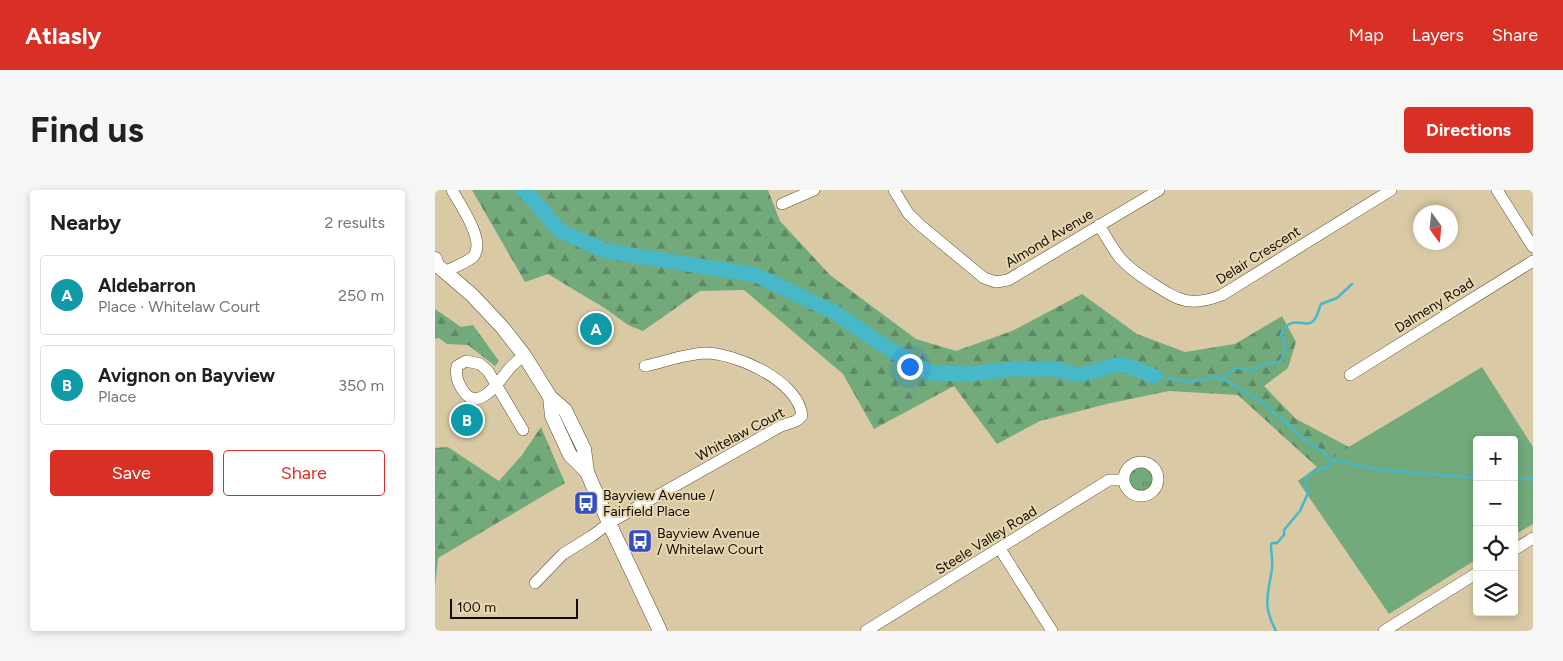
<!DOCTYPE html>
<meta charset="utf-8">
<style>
:root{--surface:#fff;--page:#f6f6f6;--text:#202124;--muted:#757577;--line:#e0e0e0;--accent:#d93025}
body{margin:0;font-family:Figtree,sans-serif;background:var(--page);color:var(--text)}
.controls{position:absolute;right:15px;bottom:15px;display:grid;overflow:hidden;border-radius:5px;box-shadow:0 2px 8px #0003}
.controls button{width:45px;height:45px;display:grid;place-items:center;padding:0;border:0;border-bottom:1px solid var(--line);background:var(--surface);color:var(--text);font:25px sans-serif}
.compass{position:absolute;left:978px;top:15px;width:45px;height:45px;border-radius:50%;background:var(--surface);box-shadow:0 2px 8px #0003;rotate:165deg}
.scale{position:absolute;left:15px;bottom:12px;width:128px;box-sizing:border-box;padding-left:5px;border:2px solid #110c02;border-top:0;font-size:14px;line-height:18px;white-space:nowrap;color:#110c02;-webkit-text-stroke:4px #e6d7b2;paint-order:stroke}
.you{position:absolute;left:474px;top:176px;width:18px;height:18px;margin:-12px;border:4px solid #fff;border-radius:50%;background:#1a73e8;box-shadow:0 0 0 8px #1a73e833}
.badge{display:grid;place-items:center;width:32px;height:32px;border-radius:50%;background:var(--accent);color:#fff;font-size:16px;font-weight:700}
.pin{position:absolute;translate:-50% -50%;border:2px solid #fff;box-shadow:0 1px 5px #0006}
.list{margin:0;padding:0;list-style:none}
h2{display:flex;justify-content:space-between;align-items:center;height:65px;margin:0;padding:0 20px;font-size:21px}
h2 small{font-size:16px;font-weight:400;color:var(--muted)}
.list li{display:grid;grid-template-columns:32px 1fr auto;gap:15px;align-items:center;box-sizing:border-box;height:80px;margin:0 10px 10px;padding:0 10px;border:1px solid var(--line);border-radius:5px}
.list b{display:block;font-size:19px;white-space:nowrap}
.list p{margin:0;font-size:16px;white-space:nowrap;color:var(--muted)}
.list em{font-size:16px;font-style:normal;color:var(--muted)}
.actions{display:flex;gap:10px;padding:15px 20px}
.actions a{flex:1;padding:11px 0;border:1px solid var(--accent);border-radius:5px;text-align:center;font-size:18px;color:var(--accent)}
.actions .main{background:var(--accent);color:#fff}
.icon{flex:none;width:28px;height:28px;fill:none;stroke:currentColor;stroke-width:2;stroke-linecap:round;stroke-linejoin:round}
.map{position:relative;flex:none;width:1098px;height:441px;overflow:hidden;border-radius:5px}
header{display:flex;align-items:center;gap:30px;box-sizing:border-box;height:70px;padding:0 25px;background:var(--accent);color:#fff}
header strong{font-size:24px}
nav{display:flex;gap:28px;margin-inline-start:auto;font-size:18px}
.intro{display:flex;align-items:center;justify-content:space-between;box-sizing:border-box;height:120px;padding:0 30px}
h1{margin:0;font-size:35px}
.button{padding:12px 22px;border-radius:5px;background:var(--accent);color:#fff;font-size:18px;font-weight:700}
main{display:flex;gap:30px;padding:0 30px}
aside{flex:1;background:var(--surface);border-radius:5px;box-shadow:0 2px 8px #0003}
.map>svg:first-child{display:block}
.grass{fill:url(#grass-tufts)}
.forest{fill:url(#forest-firs)}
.park{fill:#72aa7b}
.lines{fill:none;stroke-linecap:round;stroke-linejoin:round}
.stream{stroke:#47b8c8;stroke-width:2.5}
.river{stroke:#47b8c8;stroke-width:15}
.minor-casing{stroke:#5a4d2c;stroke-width:12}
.major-casing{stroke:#5a4d2c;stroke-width:15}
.minor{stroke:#fff;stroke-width:11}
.major{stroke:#fff;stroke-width:14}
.labels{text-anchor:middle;stroke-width:4;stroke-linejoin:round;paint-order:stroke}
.street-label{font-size:14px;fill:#110c02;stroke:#e6d7b2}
.poi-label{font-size:14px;fill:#110c02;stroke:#e6d7b2;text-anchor:start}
</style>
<header>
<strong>Atlasly</strong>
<nav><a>Map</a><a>Layers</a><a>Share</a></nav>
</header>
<div class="intro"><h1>Find us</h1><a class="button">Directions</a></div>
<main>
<aside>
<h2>Nearby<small>2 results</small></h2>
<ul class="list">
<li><span class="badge" style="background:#0f9aa8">A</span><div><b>Aldebarron</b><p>Place · Whitelaw Court</p></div><em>250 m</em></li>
<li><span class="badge" style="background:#0f9aa8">B</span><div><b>Avignon on Bayview</b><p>Place</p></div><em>350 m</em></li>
</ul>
<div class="actions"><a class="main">Save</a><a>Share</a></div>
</aside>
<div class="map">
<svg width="1098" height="441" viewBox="0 0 1098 441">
<defs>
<pattern id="grass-tufts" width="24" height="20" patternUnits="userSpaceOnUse" patternTransform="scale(1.25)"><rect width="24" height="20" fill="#72aa7b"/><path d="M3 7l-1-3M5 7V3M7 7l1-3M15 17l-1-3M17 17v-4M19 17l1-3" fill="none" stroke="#5c8963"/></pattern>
<pattern id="forest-firs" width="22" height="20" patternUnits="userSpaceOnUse" patternTransform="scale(1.25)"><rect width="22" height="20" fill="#72aa7b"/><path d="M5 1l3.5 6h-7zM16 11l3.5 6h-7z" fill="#5c8963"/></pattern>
</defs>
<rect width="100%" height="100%" fill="#d9caa5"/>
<path class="grass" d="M694 290a12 12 0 1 1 24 0a12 12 0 1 1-24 0Z"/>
<path class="forest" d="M37 0H333L345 31 395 85 481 149 521 161 577 141 647 104 702 144 750 162 800 154 847 126 861 152 853 178 829 196 861 229 914 257 946 238 1042 250 863 291 882 277 803 205 734 201 676 213 605 231 562 254 519 196 439 239 408 184 309 100 265 101 208 141 193 135 171 119 113 84 90 92Z
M0 119 26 137 38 135 64 171 60 176 33 155 12 154 4 148 0 149Z
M106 237 130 293 3 368 0 398V258L13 257 64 291 87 265Z"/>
<path class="park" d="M1047 177 1098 257V334L1079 345V250H1042V369L954 424 863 291 914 257Z"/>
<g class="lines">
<path class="stream" d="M719 186 754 192 780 187 790 190C798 176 801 175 816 182L827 175 844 172C853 165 851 154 846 145 855 123 869 138 877 132 883 128 883 120 886 114L902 108 917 94
M790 190 827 212 867 247 899 270 946 280 1042 288
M1079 289H1098
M841 441C827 415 833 405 837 379 838 371 836 363 836 355L837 353H842L849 345V340L865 321 873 303 870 292 871 287 882 280 890 279 899 271"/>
<path class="river" d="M88 0 93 4 125 41 171 61 321 85 401 123 440 150 495 183 535 184 579 179H621L642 185 661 181 678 175H690L719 186"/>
<defs>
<path id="minor" d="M459 0 473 23 485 35 549 88 561 92 573 90 724 0
M1062 0 1098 57
M347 14 379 0
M664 35C671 46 677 58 685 68 694 78 704 85 715 92 743 110 754 118 787 105L956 0
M10 82C18 77 31 73 38 67 52 52 25 15 17 0
M915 185 1098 71
M88 240 53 181 45 174 31 171 22 176C20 186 23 194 29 202 44 223 66 189 74 179 78 174 84 170 89 165
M689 289a17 17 0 1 1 34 0a17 17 0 1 1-34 0Z
M565 359 617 441
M1079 360 1098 348
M100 393 128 364 157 346 174 333 346 236 361 231 367 226C364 191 301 163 270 163 250 164 229 172 210 176
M431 441 674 290H688
M949 441 1042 383"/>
<path id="major" d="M0 69 2 75 37 105 67 137 89 165 115 207 130 220 149 259 152 282 174 333 225 441
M115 207 117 226 135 265 152 282"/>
</defs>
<use href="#minor" class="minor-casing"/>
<use href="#major" class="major-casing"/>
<use href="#minor" class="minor"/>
<use href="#major" class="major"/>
</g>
<defs>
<symbol id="bus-square" viewBox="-11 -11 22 22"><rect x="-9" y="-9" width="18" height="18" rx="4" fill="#354fc1" stroke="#e6d7b2"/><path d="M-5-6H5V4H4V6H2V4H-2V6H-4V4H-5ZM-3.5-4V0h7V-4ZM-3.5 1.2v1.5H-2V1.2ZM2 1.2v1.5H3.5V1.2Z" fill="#fff"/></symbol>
</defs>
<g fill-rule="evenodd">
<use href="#bus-square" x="137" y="299" width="28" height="28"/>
<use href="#bus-square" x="191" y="337" width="28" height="28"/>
</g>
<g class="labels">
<g class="street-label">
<text transform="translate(614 48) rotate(-31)" y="5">Almond Avenue</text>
<text transform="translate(823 65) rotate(-32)" y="5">Delair Crescent</text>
<text transform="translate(999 115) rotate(-32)" y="5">Dalmeny Road</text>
<text transform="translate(305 244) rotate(-28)" y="5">Whitelaw Court</text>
<text transform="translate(551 350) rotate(-32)" y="5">Steele Valley Road</text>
</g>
<g class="poi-label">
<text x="168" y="310">Bayview Avenue /<tspan x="168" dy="16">Fairfield Place</tspan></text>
<text x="222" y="348">Bayview Avenue<tspan x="222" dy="16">/ Whitelaw Court</tspan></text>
</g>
</g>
</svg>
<div class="controls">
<button>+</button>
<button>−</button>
<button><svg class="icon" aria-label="locate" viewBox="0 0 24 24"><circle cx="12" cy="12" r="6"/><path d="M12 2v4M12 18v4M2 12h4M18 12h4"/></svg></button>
<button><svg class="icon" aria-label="layers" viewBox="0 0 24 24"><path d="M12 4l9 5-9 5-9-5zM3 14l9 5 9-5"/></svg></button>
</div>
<svg class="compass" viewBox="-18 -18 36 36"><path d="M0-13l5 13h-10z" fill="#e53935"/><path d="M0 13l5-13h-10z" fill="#757577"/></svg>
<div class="scale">100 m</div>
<div class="you"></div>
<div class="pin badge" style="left:161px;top:139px;background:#0f9aa8">A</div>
<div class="pin badge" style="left:32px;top:230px;background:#0f9aa8">B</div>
</div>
</main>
